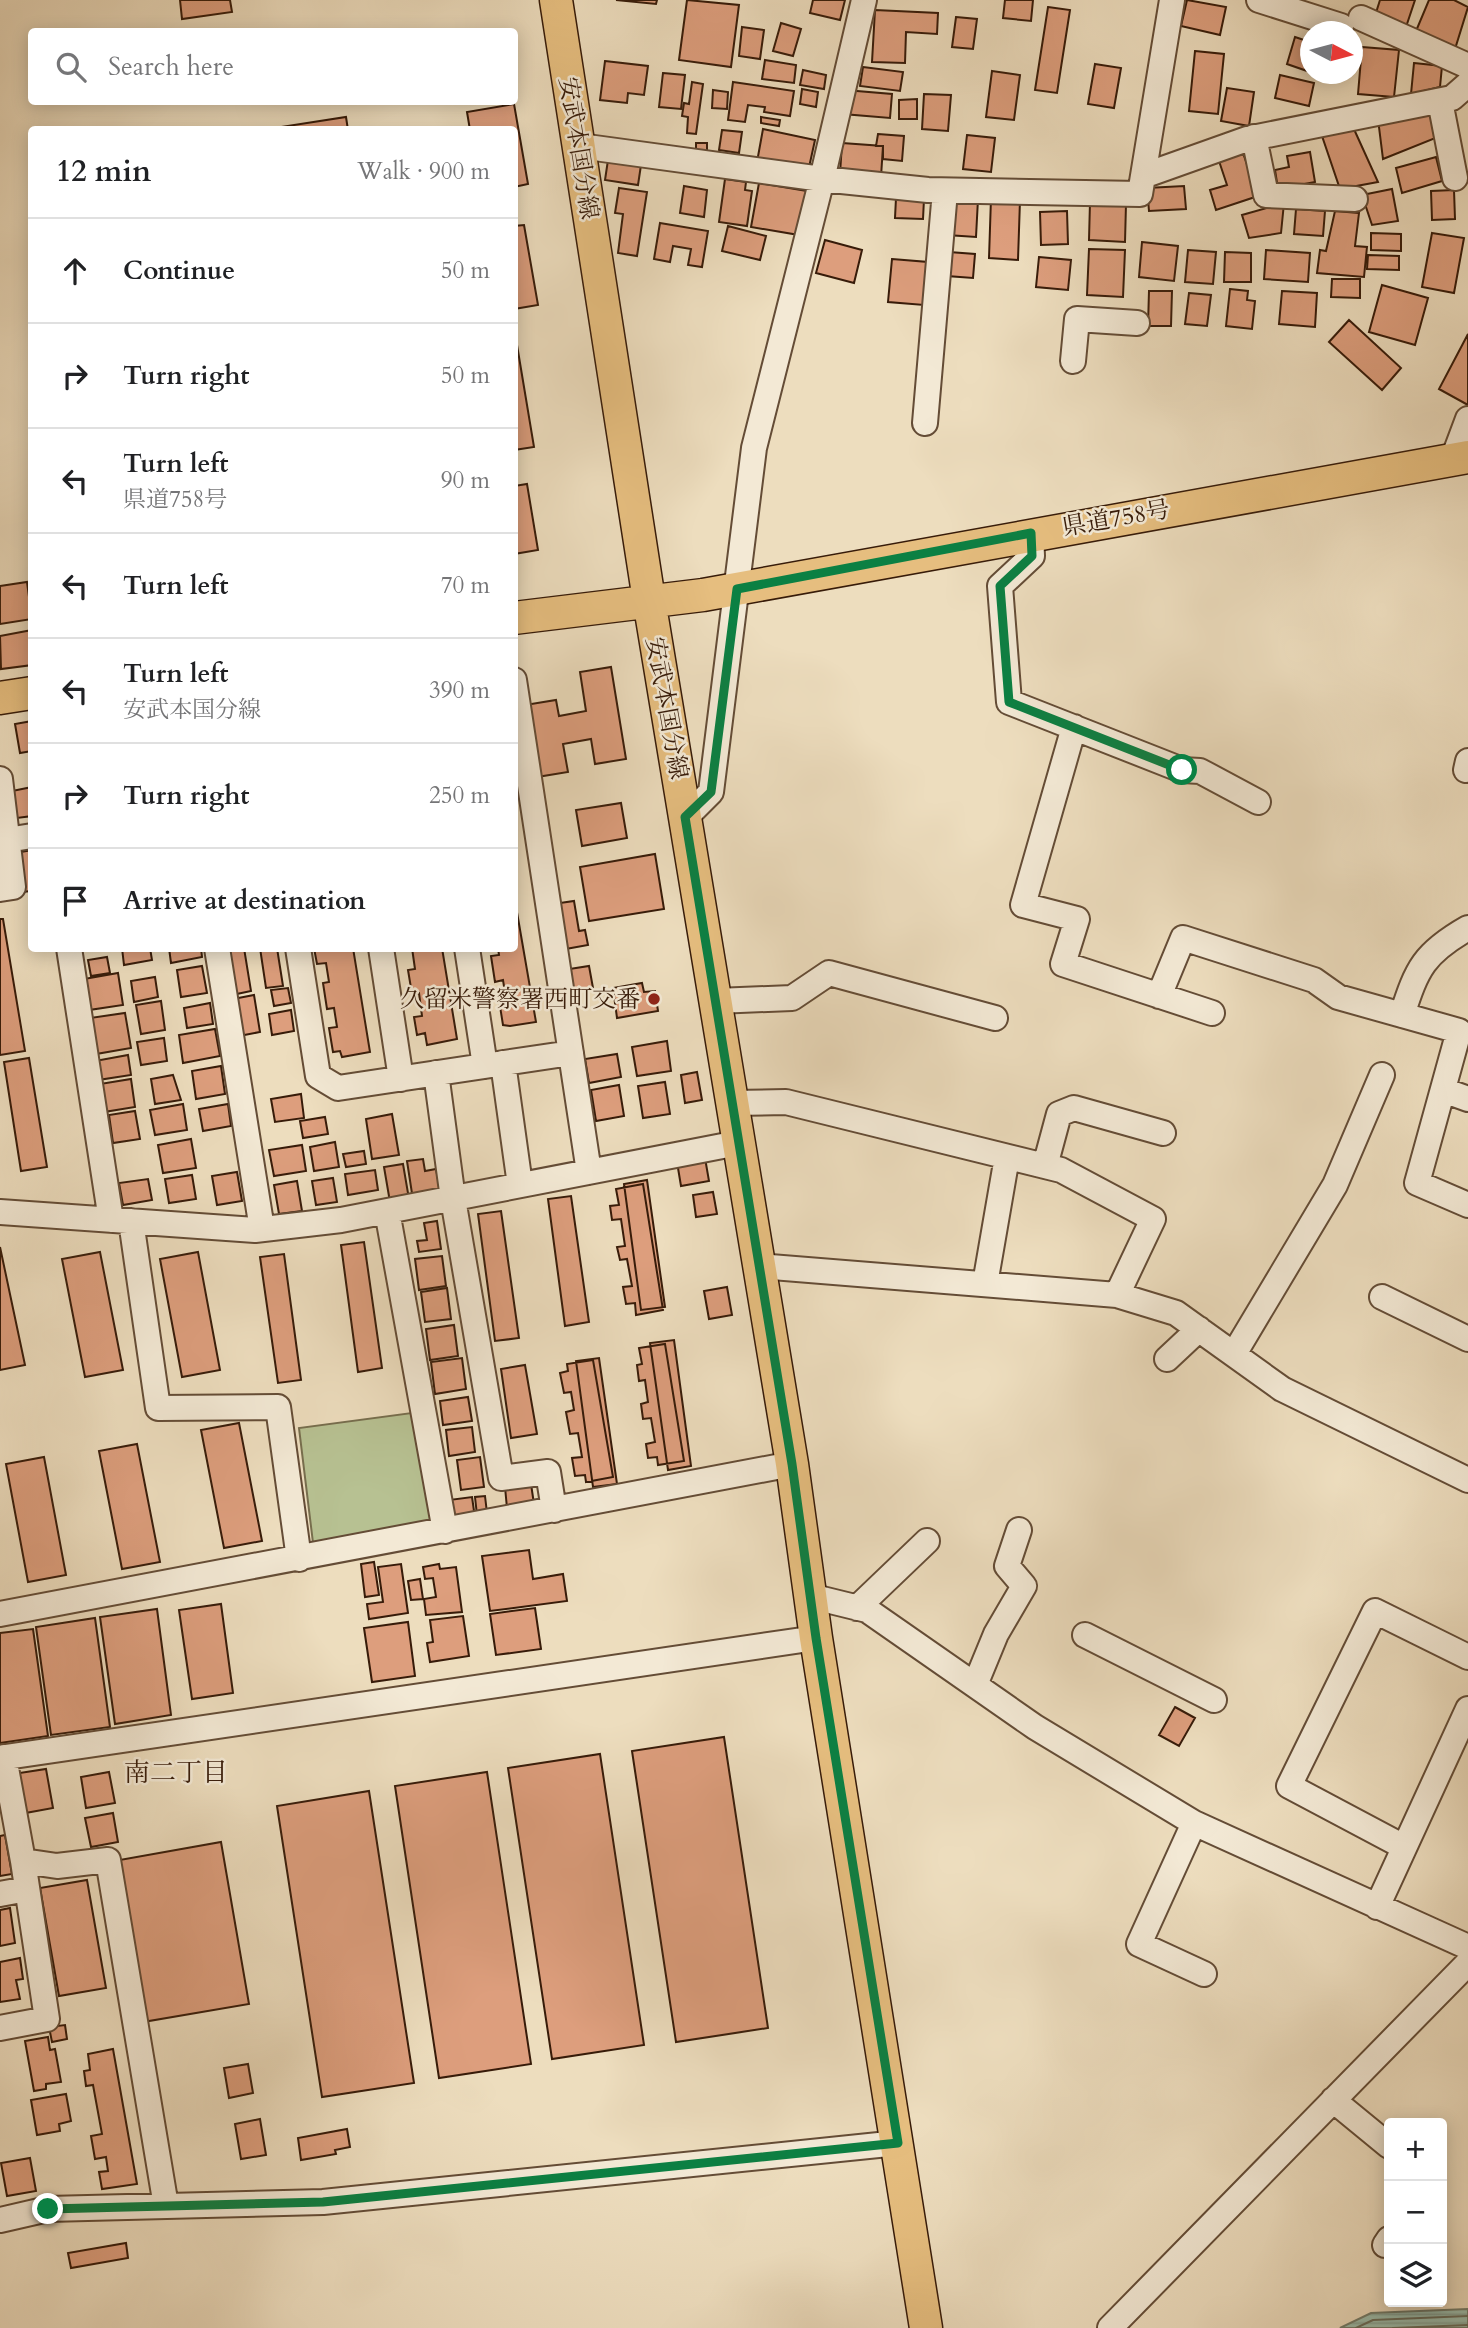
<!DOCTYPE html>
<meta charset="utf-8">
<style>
:root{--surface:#fff;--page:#f6f6f6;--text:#202124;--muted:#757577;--line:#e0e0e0}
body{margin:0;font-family:Cardo,"Noto Serif JP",serif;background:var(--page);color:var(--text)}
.controls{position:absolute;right:21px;bottom:21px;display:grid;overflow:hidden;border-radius:7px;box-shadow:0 4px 18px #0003}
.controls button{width:63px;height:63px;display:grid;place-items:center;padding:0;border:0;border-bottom:2px solid var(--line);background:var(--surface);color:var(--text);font:35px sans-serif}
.compass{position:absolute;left:1300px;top:21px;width:63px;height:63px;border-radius:50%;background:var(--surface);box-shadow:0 4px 18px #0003;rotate:96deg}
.stop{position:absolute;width:21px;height:21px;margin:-16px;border:5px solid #0b8043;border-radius:50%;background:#fff}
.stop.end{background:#0b8043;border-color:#fff;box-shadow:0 2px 7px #0008}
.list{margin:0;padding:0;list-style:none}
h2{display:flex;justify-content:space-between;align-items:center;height:91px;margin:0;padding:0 28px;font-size:30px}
h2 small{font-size:23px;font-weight:400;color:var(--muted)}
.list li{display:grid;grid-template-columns:46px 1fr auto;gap:21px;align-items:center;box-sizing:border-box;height:105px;padding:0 28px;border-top:2px solid var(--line)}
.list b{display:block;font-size:26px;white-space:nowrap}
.list p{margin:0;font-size:23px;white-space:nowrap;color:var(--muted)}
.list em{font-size:23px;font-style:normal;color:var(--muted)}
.icon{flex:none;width:38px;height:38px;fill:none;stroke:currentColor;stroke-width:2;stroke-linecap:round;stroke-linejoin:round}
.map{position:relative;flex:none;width:1468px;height:2328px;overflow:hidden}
.search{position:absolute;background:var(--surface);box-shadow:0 4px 18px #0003;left:28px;top:28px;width:490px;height:77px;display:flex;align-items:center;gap:18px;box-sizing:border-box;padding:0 24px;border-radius:7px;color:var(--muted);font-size:26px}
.panel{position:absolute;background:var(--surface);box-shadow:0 4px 18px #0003;left:28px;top:126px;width:490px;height:826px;border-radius:7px}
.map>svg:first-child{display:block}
.green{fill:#b7c192;stroke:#776e4e;stroke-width:2}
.water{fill:url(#water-rules);stroke:#727c6b;stroke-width:2}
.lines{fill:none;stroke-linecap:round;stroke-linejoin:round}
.shore{stroke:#686c5b;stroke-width:2}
.building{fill:#dd9e7d;stroke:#371b09;stroke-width:2}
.minor-casing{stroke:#644c36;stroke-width:28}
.major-casing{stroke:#371b09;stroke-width:35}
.minor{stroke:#f3e9d5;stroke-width:24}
.major{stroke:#e6be7f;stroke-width:32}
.route{stroke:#0b8043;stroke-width:9}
.poi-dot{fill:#8f2418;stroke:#f3e9d5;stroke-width:2.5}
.labels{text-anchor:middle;stroke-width:5;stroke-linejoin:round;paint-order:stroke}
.street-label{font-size:24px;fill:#371b09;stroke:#f3e9d5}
.poi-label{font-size:24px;fill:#371b09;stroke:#f3e9d5;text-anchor:end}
.neighbourhood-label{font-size:26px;fill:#371b09;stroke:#f3e9d5}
</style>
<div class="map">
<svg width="1468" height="2328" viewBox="0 0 1468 2328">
<defs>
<pattern id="water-rules" width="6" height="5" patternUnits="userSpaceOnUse" patternTransform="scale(1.75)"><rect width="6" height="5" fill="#9abdad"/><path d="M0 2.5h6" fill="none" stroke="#85a294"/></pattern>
</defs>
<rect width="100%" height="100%" fill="#edddbe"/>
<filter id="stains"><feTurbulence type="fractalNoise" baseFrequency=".00286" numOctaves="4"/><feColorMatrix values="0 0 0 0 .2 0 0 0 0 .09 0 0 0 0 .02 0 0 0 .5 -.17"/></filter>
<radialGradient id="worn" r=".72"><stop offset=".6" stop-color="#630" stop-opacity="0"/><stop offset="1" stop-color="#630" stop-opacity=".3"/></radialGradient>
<path class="green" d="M419 1412 434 1536 314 1551 299 1428Z"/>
<path class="water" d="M1468 2309V2328H1340L1371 2313Z"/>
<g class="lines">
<path class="shore" d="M1356 2328 1373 2320 1468 2316
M1393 2328 1468 2325"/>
</g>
<path class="building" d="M180 0H230L232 12 182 19Z
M616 0H657L656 4Z
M687 0 739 5 731 67 679 60Z
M813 0H845L840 20 810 13Z
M1005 0H1033L1031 21 1003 18Z
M1187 0 1226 7 1220 35 1181 26Z
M1380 0H1415L1406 27 1375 16Z
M1429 0H1454L1468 7 1455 49 1416 31Z
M1048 7 1070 10 1057 93 1035 90Z
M875 10 938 13 937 34 906 32 905 63 872 62Z
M956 17 977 19 973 49 952 47Z
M781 23 801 29 793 56 773 51Z
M742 27 764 30 760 59 739 56Z
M1295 37 1310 42V72L1287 64Z
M1362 47 1399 50 1394 97 1358 94Z
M1195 51 1224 54 1218 114 1189 111Z
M765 60 796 65 794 83 762 79Z
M605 61 648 66 644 95 628 93 627 103 600 100Z
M1414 63 1442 66 1440 87 1411 94Z
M1095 64 1121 68 1114 108 1088 104Z
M863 67 903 72 900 91 860 86Z
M803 70 826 75 824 89 800 85Z
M992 71 1020 75 1014 120 986 117Z
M663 73 685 75 681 109 659 107Z
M1280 75 1314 83 1309 106 1275 98Z
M692 82 703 84 696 134 687 133 688 117 682 116 684 103 689 104Z
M733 82 794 91 790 116 764 112 765 107 748 105 745 122 728 120Z
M1227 88 1254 92 1249 126 1221 121Z
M802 89 818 92 816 107 800 104Z
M713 90 728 92 727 109 712 108Z
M845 90 892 94 890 118 843 114Z
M924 94 951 95 948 131 922 129Z
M917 99V119H899V100Z
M514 104 528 184 514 187V130H470L467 112Z
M1430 110 1438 137 1383 159 1378 119Z
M346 117 348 130H282L281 127Z
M761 117 780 120 779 126 761 123Z
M1353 127 1378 182 1340 189 1321 133Z
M763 129 815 140 808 172 757 162Z
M722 130 742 132 739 153 719 150Z
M878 134 904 136 902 161 883 159V146H876Z
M967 135 995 138 991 172 963 169Z
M696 143H707V159L696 158Z
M842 143 883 146 881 177 840 174Z
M1310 152 1315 182 1278 189 1275 170 1289 167 1287 156Z
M1243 153 1258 196 1216 210 1210 190 1227 185 1219 161Z
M1436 157 1442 181 1402 193 1396 168Z
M608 160 641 165 638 185 605 180Z
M725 179 746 182 745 190 752 191 747 226 719 222Z
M759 183 807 191 799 235 751 227Z
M684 186 707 190 704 217 680 213Z
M1184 186 1186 209 1149 211 1147 188Z
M619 188 647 192 637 256 618 253 623 214 615 213Z
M1392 189 1398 221 1372 225 1362 195Z
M1454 190 1455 219 1432 220 1431 191Z
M950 197 978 199 976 237 947 235Z
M896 198 924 199 923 219 895 218Z
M991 198 1020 200 1018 260 989 258Z
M1090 202 1126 204 1125 242 1089 240Z
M1284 203 1281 233 1249 238 1242 215Z
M1296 209 1325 211 1323 236 1294 234Z
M1067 211 1068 244 1041 245 1040 212Z
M1335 211 1359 213 1355 246 1367 247 1364 277 1317 273 1320 250 1326 251Z
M660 223 708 231 702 267 688 265 691 249 673 246 670 262 654 259Z
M524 225 538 305 514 309V226Z
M728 226 766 236 760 260 722 251Z
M1371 233 1401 234V251L1371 250Z
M1432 233 1464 238 1454 293 1422 287Z
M825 240 862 250 854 283 816 273Z
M1142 242 1178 246 1174 281 1139 277Z
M1089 249 1125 250 1123 297 1087 295Z
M1188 250 1216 252 1213 284 1185 282Z
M1266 250 1310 253 1308 282 1264 279Z
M949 252 975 254 973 278 947 276Z
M1225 252 1251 253V282H1224Z
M1368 255 1399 256V270L1367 269Z
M1039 257 1071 260 1068 290 1036 287Z
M892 259 928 262 924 305 888 302Z
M1332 279H1360V298L1331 297Z
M1382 285 1428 298 1415 345 1369 332Z
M1230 289 1248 291 1247 300 1255 301 1252 329 1226 326Z
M1149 291H1172L1171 326H1148Z
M1282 291 1317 293 1315 327 1279 324Z
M1189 293 1211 295 1207 326 1185 324Z
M1349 320 1401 368 1382 390 1329 342Z
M514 327 534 447 514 450Z
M1468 334V405L1439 389Z
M527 484 538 550 514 554V486Z
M27 582 32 619 0 624V586Z
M32 630V665L1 669 0 636Z
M611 667 626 759 595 764 591 739 563 744 568 772 537 777 525 705 556 700 559 716 586 711 580 672Z
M32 721V751L20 753 15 724Z
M32 787V816L17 818 12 791Z
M621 803 627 838 582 846 576 810Z
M32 850V891L21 892 15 853Z
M655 854 664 909 589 921 580 867Z
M514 895 536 1022 510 1026 503 1025 499 1000 506 999 503 980 495 982 491 956 499 955 498 948H514Z
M574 901 579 931 585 930 588 945 560 950 553 904Z
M0 919H3L25 1051 0 1055Z
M122 948H150L152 960 124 965Z
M169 948H201L202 957 171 963Z
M224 948H244L251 991 232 995Z
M260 948H277L283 986 266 988Z
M314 948H353L370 1052 342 1057 340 1051 333 1052 329 1028 337 1027 334 1008 327 1009 323 983 329 982 326 963 317 964Z
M412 948H442L457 1039 427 1045 425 1033 417 1035 414 1017 422 1016 419 993 412 994 408 970 415 969Z
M107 957 110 973 91 976 88 960Z
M202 966 207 993 181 997 177 970Z
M589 966 593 988 566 992 563 970Z
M118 973 123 1005 89 1010 84 979Z
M155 977 158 997 134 1002 131 981Z
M642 983 644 992 655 991 658 1011 617 1018 613 988Z
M288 988 291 1003 274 1006 271 990Z
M254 995 260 1032 239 1036 233 999Z
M161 1001 165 1030 141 1034 136 1005Z
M210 1003 213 1024 187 1028 184 1008Z
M291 1010 294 1031 272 1035 269 1014Z
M125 1013 131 1048 96 1054 90 1018Z
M215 1029 220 1056 183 1063 179 1035Z
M164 1038 167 1061 141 1065 137 1042Z
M667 1041 671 1071 637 1076 632 1047Z
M617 1054 621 1077 589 1083 585 1059Z
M128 1055 131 1075 98 1080 95 1061Z
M29 1058 47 1167 21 1171 4 1062Z
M221 1066 225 1094 196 1099 192 1071Z
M697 1072 702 1100 685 1103 681 1075Z
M173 1075 181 1100 155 1104 151 1079Z
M131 1079 135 1107 104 1112 100 1084Z
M665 1082 670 1114 643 1118 638 1086Z
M619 1085 624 1116 596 1121 591 1090Z
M301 1094 304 1118 275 1122 271 1099Z
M183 1104 187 1130 155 1135 150 1110Z
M228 1104 231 1126 203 1131 199 1109Z
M135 1111 140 1139 113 1143 109 1115Z
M392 1114 399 1155 372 1159 366 1119Z
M325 1117 328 1134 303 1138 300 1121Z
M191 1139 196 1168 163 1173 158 1145Z
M335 1142 339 1167 314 1171 310 1147Z
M302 1145 306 1171 274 1176 269 1150Z
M364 1151 366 1164 346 1167 343 1154Z
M705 1158 709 1181 681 1186 677 1162Z
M423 1159 425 1171 436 1169 441 1195 413 1200 407 1161Z
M403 1164 409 1199 390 1202 384 1167Z
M375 1170 378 1190 348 1195 345 1174Z
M237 1172 242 1201 217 1205 212 1176Z
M192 1175 196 1199 169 1203 165 1179Z
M333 1178 337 1202 316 1205 312 1181Z
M148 1179 152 1200 123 1205 119 1183Z
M647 1180 665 1307 641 1310 624 1184Z
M297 1181 302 1211 279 1214 274 1185Z
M643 1184 663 1310 636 1315 635 1303 626 1304 623 1287 632 1286 627 1259 620 1260 617 1247 625 1246 621 1219 612 1220 610 1206 619 1205 616 1189Z
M713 1192 717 1214 696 1217 693 1195Z
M571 1196 589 1322 565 1326 548 1199Z
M501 1211 519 1338 495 1341 478 1214Z
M437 1221 441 1249 419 1252 417 1241 427 1240 424 1223Z
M364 1242 382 1368 358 1372 341 1245Z
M0 1247 25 1365 0 1370Z
M100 1252 123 1370 85 1377 62 1259Z
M198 1252 220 1370 182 1377 160 1259Z
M284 1254 301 1380 278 1383 260 1257Z
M442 1256 446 1286 419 1290 415 1259Z
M727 1287 732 1315 709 1319 704 1291Z
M447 1288 451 1319 425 1322 421 1292Z
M454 1325 458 1356 430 1360 426 1329Z
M674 1340 691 1466 668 1470 650 1343Z
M665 1344 684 1461 658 1465 657 1457 648 1458 646 1444 655 1442 651 1418 643 1419 641 1404 648 1402 645 1380 639 1381 637 1365 642 1364 639 1348Z
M462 1358 466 1389 435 1394 431 1362Z
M599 1358 617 1484 593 1487 576 1361Z
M593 1360 613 1477 586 1482 585 1475 575 1476 572 1458 582 1457 578 1433 570 1434 566 1412 574 1410 571 1392 564 1393 560 1373 568 1371 567 1364Z
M525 1365 537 1434 511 1438 501 1369Z
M468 1397 472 1421 443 1425 440 1401Z
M239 1423 262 1541 224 1548 201 1430Z
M472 1427 475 1452 449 1456 446 1430Z
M137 1444 160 1562 122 1569 99 1451Z
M44 1457 66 1575 28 1582 6 1464Z
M480 1457 484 1487 461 1490 457 1460Z
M531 1484 534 1504 507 1508 505 1487Z
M485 1496 487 1513 477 1515 475 1497Z
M472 1497 475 1518 452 1521 449 1500Z
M529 1550 533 1579 563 1574 567 1601 490 1611 482 1556Z
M374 1562 379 1595 365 1597 361 1564Z
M401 1564 408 1613 369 1619 367 1604 383 1602 378 1567Z
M439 1564 440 1569 456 1567 462 1612 426 1615 424 1599 436 1597 433 1578 425 1579 423 1567Z
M420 1579 423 1599 411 1600 408 1581Z
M221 1604 233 1693 192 1699 179 1610Z
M535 1608 541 1649 496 1655 490 1614Z
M157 1609 171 1715 115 1724 100 1617Z
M463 1616 469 1656 430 1662 427 1643 433 1642 430 1620Z
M95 1618 110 1727 51 1735 36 1627Z
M408 1622 415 1676 372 1682 364 1628Z
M33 1629 48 1736 0 1743V1633Z
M1175 1707 1195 1718 1179 1746 1159 1735Z
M724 1737 768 2028 676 2042 632 1751Z
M600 1754 644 2045 552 2059 508 1768Z
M46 1769 53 1808 20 1814 13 1774Z
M109 1772 115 1803 86 1808 81 1777Z
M487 1772 531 2064 439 2078 395 1786Z
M369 1791 414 2083 322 2097 277 1806Z
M113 1813 118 1842 91 1847 85 1818Z
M5 1835 12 1874 0 1876V1836Z
M221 1842 249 2004 143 2022 114 1861Z
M87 1880 106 1988 59 1996 40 1888Z
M10 1908 15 1943 0 1946V1910Z
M20 1958 23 1979 16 1980 20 1999 0 2002V1962Z
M65 2025 67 2039 52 2042 49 2027Z
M48 2037 50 2050 55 2049 61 2082 46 2084V2089L34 2091 25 2041Z
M113 2049 137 2184 102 2189 99 2172 108 2171 106 2157 95 2159 91 2136 102 2134 93 2085 86 2086 84 2071 90 2070 88 2054Z
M248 2064 253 2093 229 2098 224 2068Z
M66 2094 71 2121 59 2124 60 2131 37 2135 31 2100Z
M260 2119 266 2155 241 2159 235 2124Z
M347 2129 350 2147 335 2150 336 2154 301 2160 298 2138Z
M30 2158 36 2191 7 2196 1 2163Z
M126 2243 128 2258 71 2268 68 2253Z"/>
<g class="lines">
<defs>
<path id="minor" d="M1259 0 1341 26
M1361 18 1468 66
M1440 101 1455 178
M1254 137 1266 195 1355 199
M580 146 822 179 928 190 1140 194 1172 0
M1143 176 1247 139 1452 98 1468 84
M1073 361 1077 319 1137 323
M925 423 945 191
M1453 459 1468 419
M1031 533 1032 556 1000 586 1009 702 1182 770 1200 771 1258 802
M514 680 589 1172
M1074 727 1023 905 1077 919 1063 964 1212 1013
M1466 770 1468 761
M0 779 13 887 0 889
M686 817 711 792 754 448 822 179 864 0
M7 840 32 836
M69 948 111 1220
M217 948 262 1229
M298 948 318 1076 338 1088 571 1053
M381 948 401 1079
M467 948 485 1066
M1159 996 1183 938 1314 980 1338 997 1459 1031 1417 1183 1468 1205
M716 1001 792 998 829 973 995 1018
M1402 1015C1417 968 1424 953 1468 928
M503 1063 520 1185
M436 1073 453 1199 501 1478 548 1472 554 1510
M1443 1090 1468 1099
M732 1103 786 1102 1061 1170 1153 1219 1117 1295
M1045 1166 1059 1114 1074 1108 1163 1133
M387 1211 445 1531
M0 1212 255 1230 341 1220 738 1143
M131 1221 158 1408 278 1407 299 1559
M759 1266 1117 1295 1176 1313 1282 1389 1468 1480
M985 1284 1007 1157
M1382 1297 1468 1339
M1234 1354 1335 1185 1382 1075
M1167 1359 1199 1329
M810 1596 867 1610 1035 1727 1194 1823 1468 1947
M857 1608 927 1541
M0 1614 792 1464
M1085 1635 1214 1700
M975 1685 996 1634 1024 1586 1007 1566 1019 1530
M4 1757 23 1861 57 1866 108 1860 166 2206
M0 1758 816 1638
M1194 1823 1139 1944 1204 1974
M1404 1847 1289 1786 1375 1611 1468 1657
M0 1894 27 1889
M1377 1907 1468 1709
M0 2028 47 2019 23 1861
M1333 2100 1389 2146
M0 2220 48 2209 323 2202 898 2143
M1385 2245 1389 2239
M1110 2328 1468 1963"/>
<path id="major" d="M556 0 649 600 792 1464 816 1638 926 2328
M514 618 703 595 1468 457
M0 698 32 693"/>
</defs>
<use href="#minor" class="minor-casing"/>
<use href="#major" class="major-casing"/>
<use href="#minor" class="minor"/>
<use href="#major" class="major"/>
</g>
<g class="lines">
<path class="route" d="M48 2209 323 2202 898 2143 816 1638 792 1464 685 817 711 792 737 589 1031 533 1032 556 1000 586 1009 702 1182 770"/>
</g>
<circle class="poi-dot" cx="654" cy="999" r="7"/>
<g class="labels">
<g class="street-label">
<text transform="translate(579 148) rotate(81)" y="8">安武本国分線</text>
<text transform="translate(1116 518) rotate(-10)" y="8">県道758号</text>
<text transform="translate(667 708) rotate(80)" y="8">安武本国分線</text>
</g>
<g class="poi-label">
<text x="640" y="1007">久留米警察署西町交番</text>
</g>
<g class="neighbourhood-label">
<text x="176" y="1781">南二丁目</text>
</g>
</g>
<rect width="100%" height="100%" filter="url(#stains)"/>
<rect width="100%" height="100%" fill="url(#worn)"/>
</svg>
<div class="controls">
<button>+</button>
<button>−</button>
<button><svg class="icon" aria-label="layers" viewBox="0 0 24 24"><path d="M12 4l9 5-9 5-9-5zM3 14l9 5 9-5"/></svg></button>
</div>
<svg class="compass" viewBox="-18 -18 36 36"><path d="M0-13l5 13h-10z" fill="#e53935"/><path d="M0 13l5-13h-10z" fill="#757577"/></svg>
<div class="stop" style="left:1182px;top:770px"></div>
<div class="stop end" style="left:48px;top:2209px"></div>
<div class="search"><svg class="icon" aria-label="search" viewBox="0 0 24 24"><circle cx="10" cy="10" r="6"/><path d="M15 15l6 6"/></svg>Search here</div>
<section class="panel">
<h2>12 min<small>Walk · 900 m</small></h2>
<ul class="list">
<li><svg class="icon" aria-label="ahead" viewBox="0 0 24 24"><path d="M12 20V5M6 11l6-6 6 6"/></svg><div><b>Continue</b></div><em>50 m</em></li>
<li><svg class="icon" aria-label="right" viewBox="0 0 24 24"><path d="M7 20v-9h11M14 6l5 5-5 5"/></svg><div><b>Turn right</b></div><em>50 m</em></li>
<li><svg class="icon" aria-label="left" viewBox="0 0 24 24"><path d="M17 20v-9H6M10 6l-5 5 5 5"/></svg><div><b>Turn left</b><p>県道758号</p></div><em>90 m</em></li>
<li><svg class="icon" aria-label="left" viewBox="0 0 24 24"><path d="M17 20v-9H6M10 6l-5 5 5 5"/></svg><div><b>Turn left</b></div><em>70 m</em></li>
<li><svg class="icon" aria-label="left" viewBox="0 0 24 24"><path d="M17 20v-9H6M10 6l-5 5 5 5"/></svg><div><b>Turn left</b><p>安武本国分線</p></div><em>390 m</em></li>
<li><svg class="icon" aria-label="right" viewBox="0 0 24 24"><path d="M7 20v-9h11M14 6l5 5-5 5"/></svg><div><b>Turn right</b></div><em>250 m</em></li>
<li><svg class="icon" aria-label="arrive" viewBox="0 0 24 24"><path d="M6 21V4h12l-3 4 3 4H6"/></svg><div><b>Arrive at destination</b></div></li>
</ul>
</section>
</div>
